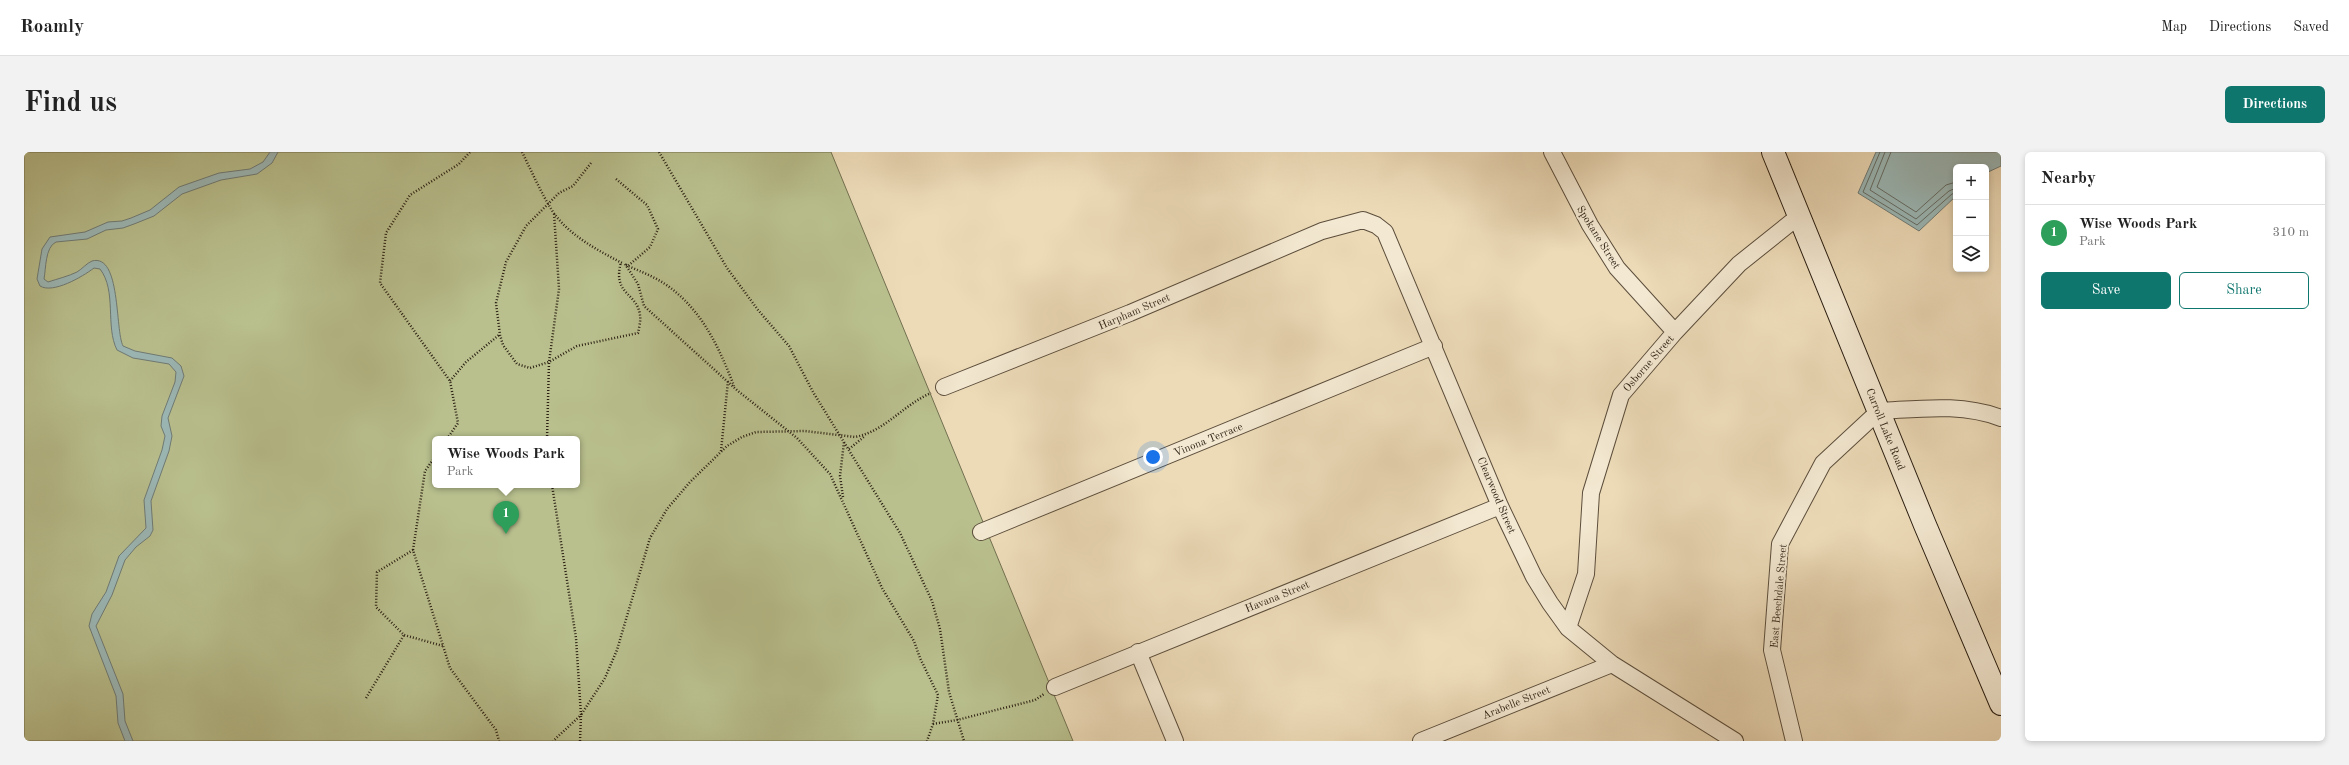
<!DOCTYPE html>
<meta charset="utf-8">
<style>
:root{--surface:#fff;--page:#f2f2f2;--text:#222;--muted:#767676;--line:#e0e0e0;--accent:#0f766e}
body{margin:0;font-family:"Old Standard TT",serif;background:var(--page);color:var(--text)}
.controls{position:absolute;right:12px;top:12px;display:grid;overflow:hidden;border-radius:6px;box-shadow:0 2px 6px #0003}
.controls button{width:36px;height:36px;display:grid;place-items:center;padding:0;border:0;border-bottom:1px solid var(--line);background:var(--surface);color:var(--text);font:20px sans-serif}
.you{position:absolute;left:1129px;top:305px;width:14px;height:14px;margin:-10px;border:3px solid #fff;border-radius:50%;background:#1a73e8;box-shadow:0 0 0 6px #1a73e833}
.badge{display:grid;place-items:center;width:26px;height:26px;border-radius:50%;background:var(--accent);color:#fff;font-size:13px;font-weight:700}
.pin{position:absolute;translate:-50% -33px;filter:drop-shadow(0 1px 2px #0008)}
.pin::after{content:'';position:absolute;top:21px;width:14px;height:12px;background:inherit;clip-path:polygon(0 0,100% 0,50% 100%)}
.popup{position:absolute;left:408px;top:284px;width:148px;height:52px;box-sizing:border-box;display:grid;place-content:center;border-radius:6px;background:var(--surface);filter:drop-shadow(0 1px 3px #0005);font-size:13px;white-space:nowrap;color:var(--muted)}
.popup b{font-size:15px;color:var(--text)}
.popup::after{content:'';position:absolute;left:50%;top:100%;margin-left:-8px;border:8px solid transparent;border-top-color:var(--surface)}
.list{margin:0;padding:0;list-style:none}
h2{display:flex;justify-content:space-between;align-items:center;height:52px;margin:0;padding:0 16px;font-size:17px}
h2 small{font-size:13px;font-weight:400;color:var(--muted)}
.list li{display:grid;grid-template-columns:26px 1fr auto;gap:12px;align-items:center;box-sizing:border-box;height:56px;padding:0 16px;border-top:1px solid var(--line)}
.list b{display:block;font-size:15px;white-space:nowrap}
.list p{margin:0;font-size:13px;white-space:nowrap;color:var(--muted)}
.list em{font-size:13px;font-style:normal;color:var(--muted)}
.actions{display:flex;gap:8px;padding:12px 16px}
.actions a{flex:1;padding:9px 0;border:1px solid var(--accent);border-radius:6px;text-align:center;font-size:14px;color:var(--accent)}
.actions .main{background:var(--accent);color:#fff}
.icon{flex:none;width:22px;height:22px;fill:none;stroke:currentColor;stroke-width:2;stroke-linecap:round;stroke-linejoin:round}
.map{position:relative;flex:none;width:1977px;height:589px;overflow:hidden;border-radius:6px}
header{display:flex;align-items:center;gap:24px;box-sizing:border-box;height:56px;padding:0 20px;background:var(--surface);border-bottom:1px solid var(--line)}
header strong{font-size:19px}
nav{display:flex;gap:22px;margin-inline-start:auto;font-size:14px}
.intro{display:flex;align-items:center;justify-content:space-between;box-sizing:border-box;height:96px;padding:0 24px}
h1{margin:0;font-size:28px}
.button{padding:10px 18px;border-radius:6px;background:var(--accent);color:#fff;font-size:14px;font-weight:700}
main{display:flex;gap:24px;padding:0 24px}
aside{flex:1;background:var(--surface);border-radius:6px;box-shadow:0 2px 6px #0003}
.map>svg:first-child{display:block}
.green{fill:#b9c08e;stroke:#727050;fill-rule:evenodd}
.water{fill:#9cb9b8;stroke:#6f7b76}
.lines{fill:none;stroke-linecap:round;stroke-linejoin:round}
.shore{stroke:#646c65;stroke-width:1}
.street-casing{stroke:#5c4e3c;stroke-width:18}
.secondary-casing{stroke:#2b1f12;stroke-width:24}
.path{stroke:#2b1f12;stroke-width:2.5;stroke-dasharray:1 2;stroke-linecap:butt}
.street{stroke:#f3e8d1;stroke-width:16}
.secondary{stroke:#f3e8d1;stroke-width:22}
.labels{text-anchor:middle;stroke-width:4;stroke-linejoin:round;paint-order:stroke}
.street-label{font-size:11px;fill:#2b1f12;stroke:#f3e8d1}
</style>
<header>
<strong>Roamly</strong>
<nav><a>Map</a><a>Directions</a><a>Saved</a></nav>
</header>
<div class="intro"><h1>Find us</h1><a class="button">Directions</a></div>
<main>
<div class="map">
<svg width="1977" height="589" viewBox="0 0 1977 589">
<rect width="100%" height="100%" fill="#eddbb8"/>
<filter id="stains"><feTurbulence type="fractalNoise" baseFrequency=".005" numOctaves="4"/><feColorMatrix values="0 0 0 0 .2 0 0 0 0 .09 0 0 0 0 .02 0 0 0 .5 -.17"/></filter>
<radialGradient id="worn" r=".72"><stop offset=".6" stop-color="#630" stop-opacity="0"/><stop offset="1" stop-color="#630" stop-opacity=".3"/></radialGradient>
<path class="green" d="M0 0H807L1049 589H0ZM411 287H553V333H411Z"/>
<path class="water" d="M246 0H254L248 11 233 22 197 28 158 42 130 64 110 72 99 76 82 78 63 87 32 90C21 95 22 117 20 127L24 130C33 127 45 124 53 120 58 117 63 111 68 109 97 101 91 178 99 194L111 199 148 206 157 214 160 224 144 266 148 284 145 299 127 349 129 378 126 384 112 395 101 408 88 443 72 474 99 542 101 569 109 589H101L94 571 92 544 65 474 68 462 82 440 95 404 122 376 120 348 138 298 141 284 137 274 138 264 151 230 152 220 145 212 109 206 93 198C81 174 93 139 76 117L70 116C58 125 29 142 16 134L13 127 18 97 26 85 61 80 84 70 98 69 107 66 126 58 155 35 195 21 226 17 239 10Z
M1852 0H1977V14L1962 21V15H1932V44L1895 79 1834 41Z"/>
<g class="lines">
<path class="shore" d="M1856 0 1839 40 1893 73 1928 42 1932 41
M1861 0 1846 38 1892 67 1925 39 1932 36
M1867 0 1853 35 1892 60 1922 33 1932 30"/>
<defs>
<path id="street" d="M1528 0 1566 73 1593 116 1651 180
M920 235 1106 161 1298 79 1339 68 1352 73 1361 80 1476 354 1510 425 1526 451 1544 476 1588 512 1711 589
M957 380 1410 194
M1544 476 1562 422 1567 341 1597 243 1651 180 1715 112 1775 64
M1114 500 1151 589
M1031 535 1476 354
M1397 589 1588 512
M1770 589 1748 498 1756 392 1799 311 1855 259C1896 257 1937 251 1977 266"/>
<path id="secondary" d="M1749 0 1901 373 1977 552"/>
</defs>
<use href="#street" class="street-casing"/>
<use href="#secondary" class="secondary-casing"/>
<path class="path" d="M498 0C508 20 517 41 529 60 545 83 573 98 598 111
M635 0 703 116 734 158 765 194 789 240 876 381 908 449 916 477 925 540 940 589
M567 11 549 34 535 41 502 74 482 110 472 151 476 183 479 193 493 212 506 216 525 210 553 194 614 181C615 176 617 168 616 163 613 140 588 143 597 110
M592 27 623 53 634 77 626 95 604 114
M601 112 614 132 620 154 714 239 773 286 806 322 858 436 890 489 896 506 914 543 909 572 903 589
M602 113C615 119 629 124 641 132 677 156 695 195 710 234
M426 229 442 210 475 183
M423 287 434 271 426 229 356 131 362 81 386 43 435 12 446 0
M523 287 525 210 535 137 530 61
M825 297 841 284
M697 299 704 229
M411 305 401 319 389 398 426 516 472 578 475 589
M528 333 552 486 557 563 529 589
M819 345 816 324 820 290
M389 398 353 420 352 455 380 483 419 494
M342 546 380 483
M909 572 933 568 1011 548 1020 542
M556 589 557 563 581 526 593 498 626 386 643 357 666 330 703 294 718 285 732 280 781 279 831 285C860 280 879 253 907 241"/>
<use href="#street" class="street"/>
<use href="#secondary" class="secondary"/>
</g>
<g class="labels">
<g class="street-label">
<text transform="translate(1575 85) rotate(58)" y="4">Spokane Street</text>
<text transform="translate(1110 159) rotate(-23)" y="4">Harpham Street</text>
<text transform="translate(1624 211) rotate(-49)" y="4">Osborne Street</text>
<text transform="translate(1862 277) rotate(68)" y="4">Carroll Lake Road</text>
<text transform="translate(1184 287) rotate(-22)" y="4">Vinona Terrace</text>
<text transform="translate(1473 343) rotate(67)" y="4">Clearwood Street</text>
<text transform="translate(1253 444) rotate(-22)" y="4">Havana Street</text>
<text transform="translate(1754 444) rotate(-85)" y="4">East Beechdale Street</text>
<text transform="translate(1492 550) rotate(-22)" y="4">Arabelle Street</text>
</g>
</g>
<rect width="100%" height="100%" filter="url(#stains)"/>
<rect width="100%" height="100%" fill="url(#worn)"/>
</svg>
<div class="controls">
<button>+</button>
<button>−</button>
<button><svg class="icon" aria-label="layers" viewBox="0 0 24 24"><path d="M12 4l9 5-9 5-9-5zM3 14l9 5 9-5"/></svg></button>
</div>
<div class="you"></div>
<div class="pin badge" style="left:482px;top:382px;background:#2e9e5b">1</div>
<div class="popup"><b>Wise Woods Park</b>Park</div>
</div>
<aside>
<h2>Nearby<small></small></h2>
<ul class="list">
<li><span class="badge" style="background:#2e9e5b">1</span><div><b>Wise Woods Park</b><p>Park</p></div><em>310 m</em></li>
</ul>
<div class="actions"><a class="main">Save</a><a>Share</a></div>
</aside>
</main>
